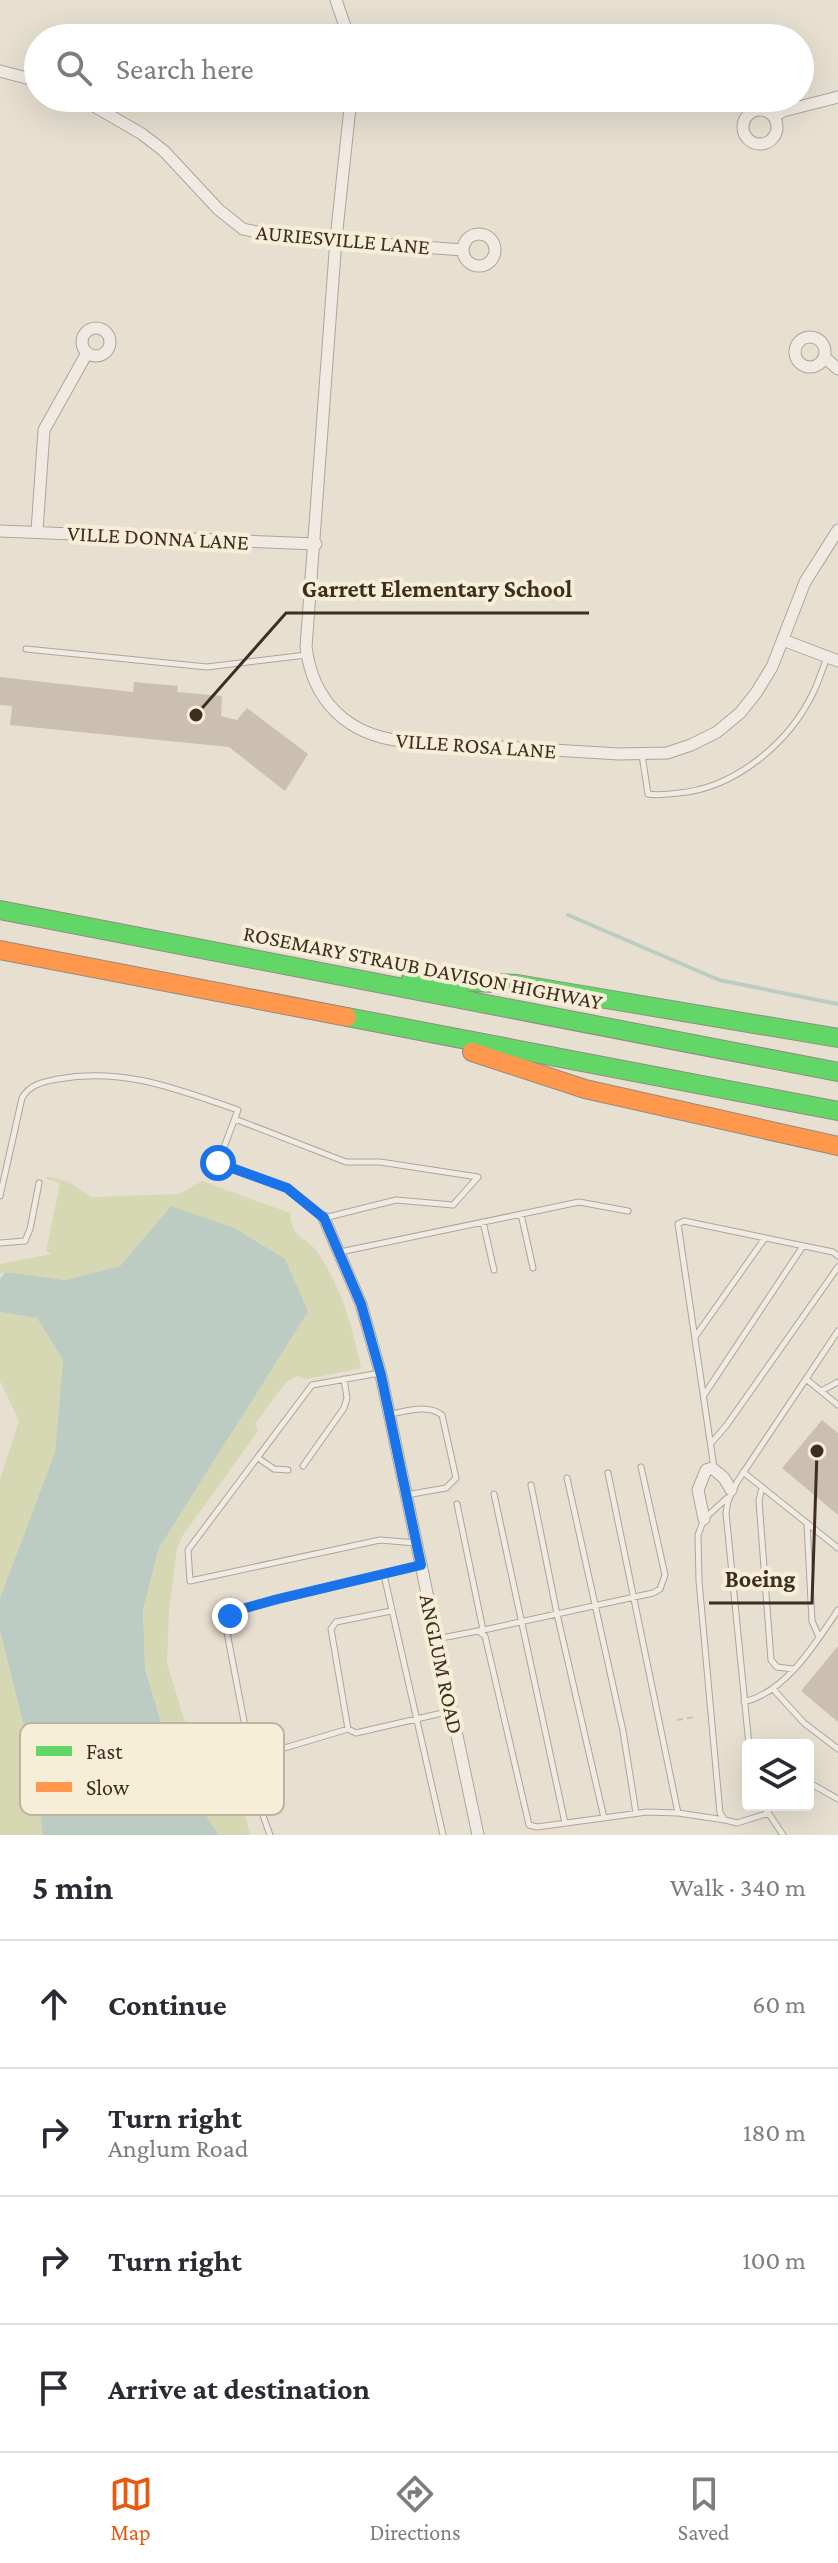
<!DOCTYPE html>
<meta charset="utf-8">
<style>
:root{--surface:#fff;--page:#f2f2f3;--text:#2b2b33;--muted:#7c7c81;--line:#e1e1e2;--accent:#ea580c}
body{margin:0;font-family:"Crimson Pro",serif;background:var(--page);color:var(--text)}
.controls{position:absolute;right:24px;bottom:24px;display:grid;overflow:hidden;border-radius:8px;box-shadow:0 8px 32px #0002}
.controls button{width:72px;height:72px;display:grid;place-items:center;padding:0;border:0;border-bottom:2px solid var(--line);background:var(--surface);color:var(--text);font:40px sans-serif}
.stop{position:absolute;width:24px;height:24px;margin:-18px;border:6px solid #1a73e8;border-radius:50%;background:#fff}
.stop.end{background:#1a73e8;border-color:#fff;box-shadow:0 2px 8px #0008}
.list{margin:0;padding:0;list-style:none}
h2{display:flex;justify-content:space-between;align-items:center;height:104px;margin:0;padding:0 32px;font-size:34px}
h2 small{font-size:26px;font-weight:400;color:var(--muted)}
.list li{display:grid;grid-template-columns:52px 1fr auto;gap:24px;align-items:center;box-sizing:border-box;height:128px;padding:0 32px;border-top:2px solid var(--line)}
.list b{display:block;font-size:30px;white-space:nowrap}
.list p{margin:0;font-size:26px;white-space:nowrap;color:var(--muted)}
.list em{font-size:26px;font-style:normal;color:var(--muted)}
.icon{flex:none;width:44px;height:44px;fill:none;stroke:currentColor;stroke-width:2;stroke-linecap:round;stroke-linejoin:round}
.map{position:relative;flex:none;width:838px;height:1835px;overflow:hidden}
.search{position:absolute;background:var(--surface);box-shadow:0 8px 32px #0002;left:24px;right:24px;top:24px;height:88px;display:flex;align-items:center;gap:20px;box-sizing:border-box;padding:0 28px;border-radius:44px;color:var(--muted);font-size:30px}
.sheet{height:616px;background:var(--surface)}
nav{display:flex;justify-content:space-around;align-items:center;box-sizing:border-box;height:112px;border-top:2px solid var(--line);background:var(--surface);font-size:22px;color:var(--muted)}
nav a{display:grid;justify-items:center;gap:4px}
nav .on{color:var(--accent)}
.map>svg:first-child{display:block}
.green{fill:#d6d7b3}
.water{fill:#bcccc2}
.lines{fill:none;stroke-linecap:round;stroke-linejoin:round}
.stream{stroke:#bcccc2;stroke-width:4}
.building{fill:#cbbfb2}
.lane-casing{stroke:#ada599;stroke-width:7}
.street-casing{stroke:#ada599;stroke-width:13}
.fast-casing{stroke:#928b80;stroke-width:20}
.slow-casing{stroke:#928b80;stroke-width:20}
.path{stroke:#c8c2b9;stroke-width:2;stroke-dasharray:6 4;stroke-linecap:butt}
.lane{stroke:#efebe3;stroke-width:5}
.street{stroke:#efebe3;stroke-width:11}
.fast{stroke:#63d668;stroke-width:18}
.slow{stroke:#ff974d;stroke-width:18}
.route{stroke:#1a73e8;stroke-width:10}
.labels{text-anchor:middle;stroke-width:8;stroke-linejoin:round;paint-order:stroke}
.street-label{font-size:22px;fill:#3d2e20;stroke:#f7eed8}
.key{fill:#f7eed8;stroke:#bfb4a1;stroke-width:2}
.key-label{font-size:22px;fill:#3d2e20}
.leader{fill:none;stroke:#3d2e20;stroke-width:3}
.callout-dot{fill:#3d2e20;stroke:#f7eed8;stroke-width:3}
.callout-label{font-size:24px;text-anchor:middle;font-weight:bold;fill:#3d2e20;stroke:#f7eed8;stroke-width:8;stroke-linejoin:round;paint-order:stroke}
</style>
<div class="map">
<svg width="838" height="1835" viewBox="0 0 838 1835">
<rect width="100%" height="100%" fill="#e7e0d1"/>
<path class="green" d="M47 1176 69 1182 91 1197 179 1194 202 1181 290 1213C293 1242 305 1234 317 1252 341 1285 353 1329 361 1368L307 1379 297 1376 285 1383 255 1424 258 1431 183 1535 177 1548 169 1611 167 1663 184 1719 221 1788 236 1781 250 1835H219L175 1769 145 1669 143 1609 159 1548 308 1312 171 1206 120 1266 65 1280 5 1272 0 1274V1264L51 1254 46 1251 60 1183 46 1179Z
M0 1312 37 1318 63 1360 55 1452 0 1598V1479L19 1421 0 1381Z
M0 1631 34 1767 43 1835H0Z"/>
<path class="water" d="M171 1206 234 1228 285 1259 308 1312 159 1548 143 1609 145 1669 175 1769 219 1835H43L34 1767 0 1631V1598L55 1452 63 1360 37 1318 0 1312V1279L5 1272 65 1280 120 1266Z"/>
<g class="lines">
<path class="stream" d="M568 915 719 980 838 1004"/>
</g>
<path class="building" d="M0 677 133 692 134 682 178 686 177 692 222 696 221 716 237 720 247 708 308 754 285 791 229 747 10 725 12 706 0 705Z
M822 1420 838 1433V1515L782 1468Z
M838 1646V1722L801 1691Z"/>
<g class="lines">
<defs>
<path id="lane" d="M26 649 207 667 306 655
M642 755 648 794C658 796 669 794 679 793 735 788 789 743 813 693 819 682 822 669 827 658
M0 1196 22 1098C30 1084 43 1082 58 1079 124 1067 177 1089 238 1110L218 1163 287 1188 324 1218 396 1200 453 1205 478 1177 380 1162H346L235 1119
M521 1214 533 1268
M483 1222 494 1270
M0 1243 25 1241 30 1229 39 1183
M340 1252 579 1202 628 1211
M695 1337 765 1238
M380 1373 312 1385 188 1550 190 1581 380 1540 416 1543
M806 1379 838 1405
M821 1391 838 1382
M704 1395 803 1246
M390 1414C408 1411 427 1404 442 1415L456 1478 446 1488 406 1495
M712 1442 726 1426 838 1267
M258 1458 274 1469 288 1470
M303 1466 344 1408 347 1398 344 1379
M714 1468 678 1224 684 1221 833 1252 838 1256
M743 1472 838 1548
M608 1473 678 1813
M567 1478 623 1731 636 1813
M531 1485 557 1614 604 1818
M762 1487 759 1501 771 1660 777 1667 793 1669
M494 1494 565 1823
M727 1498 704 1519 698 1535 699 1581 720 1813 725 1820 737 1823 769 1813
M457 1504 483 1630
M807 1523 812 1621 819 1637
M384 1575 443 1835
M391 1611 336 1622 331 1629 348 1729 356 1733 451 1711
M479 1631 653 1593 660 1589 665 1575 641 1467
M436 1639 478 1631 485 1636 529 1825 537 1827 647 1812 678 1813 725 1820
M773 1689 804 1723 838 1749
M744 1702C786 1692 815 1644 838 1610
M749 1745 726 1513 728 1501 737 1482 838 1331
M251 1758 348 1729
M808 1782 838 1799
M763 1805 783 1835
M270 1835 261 1810 225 1622 242 1609 420 1565"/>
<path id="street" d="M336 0 349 38
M0 71 38 81
M80 98 142 134 164 151 219 210 243 229 275 236 463 250
M351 98 336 239 306 647C313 702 348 735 402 741L619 754 667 753 691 745 717 732 740 713 756 693 772 667 805 582 838 530
M743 127a17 17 0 1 1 34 0a17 17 0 1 1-34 0Z
M775 116 783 111 838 97
M463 250a16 16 0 1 1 32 0a16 16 0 1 1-32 0Z
M82 342a14 14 0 1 1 28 0a14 14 0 1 1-28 0Z
M795 352a15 15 0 1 1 30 0a15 15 0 1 1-30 0Z
M824 357 838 369
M0 531 316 544
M37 531 44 430 87 353
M783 640 838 661
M324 1218 361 1304 381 1375 478 1835
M704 1519 698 1490 706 1470 712 1468 724 1478 731 1490"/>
<path id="fast" d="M0 910 838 1072
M411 979 517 984 838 1038
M347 1017 838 1111"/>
<path id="slow" d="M0 950 347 1017
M472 1052 585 1089 838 1146"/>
</defs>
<use href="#lane" class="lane-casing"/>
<use href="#street" class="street-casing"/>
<use href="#fast" class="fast-casing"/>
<use href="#slow" class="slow-casing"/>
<path class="path" d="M774 1582 783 1581
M677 1720 695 1717"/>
<use href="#lane" class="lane"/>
<use href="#street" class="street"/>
<use href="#fast" class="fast"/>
<use href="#slow" class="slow"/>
</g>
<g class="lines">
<path class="route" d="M218 1163 287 1188 324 1218 361 1304 381 1375 421 1565 278 1599 242 1609 230 1616"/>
</g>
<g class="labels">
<g class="street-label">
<text transform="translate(343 239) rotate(5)" y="8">AURIESVILLE LANE</text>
<text transform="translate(158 537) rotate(3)" y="8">VILLE DONNA LANE</text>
<text transform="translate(476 745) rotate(4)" y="8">VILLE ROSA LANE</text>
<text transform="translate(423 967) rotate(11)" y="8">ROSEMARY STRAUB DAVISON HIGHWAY</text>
<text transform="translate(442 1664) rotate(78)" y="8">ANGLUM ROAD</text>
</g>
</g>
<rect x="20" y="1723" width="264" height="92" rx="12" class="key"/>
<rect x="36" y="1746" width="36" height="10" fill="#63d668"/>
<rect x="36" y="1782" width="36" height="10" fill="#ff974d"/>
<g class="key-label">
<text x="86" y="1759">Fast</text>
<text x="86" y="1795">Slow</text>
</g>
<path class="leader" d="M196 715L286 613H589M817 1451L812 1603H709"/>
<g class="callout-dot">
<circle cx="196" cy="715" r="8"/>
<circle cx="817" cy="1451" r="8"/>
</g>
<g class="callout-label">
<text x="437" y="597">Garrett Elementary School</text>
<text x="760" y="1587">Boeing</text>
</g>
</svg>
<div class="controls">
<button><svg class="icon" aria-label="layers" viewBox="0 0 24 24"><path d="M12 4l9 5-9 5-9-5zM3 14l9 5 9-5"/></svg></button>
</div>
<div class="stop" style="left:218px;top:1163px"></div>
<div class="stop end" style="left:230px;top:1616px"></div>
<div class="search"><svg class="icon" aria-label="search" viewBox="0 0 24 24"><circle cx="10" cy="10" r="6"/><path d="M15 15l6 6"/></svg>Search here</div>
</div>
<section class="sheet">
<h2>5 min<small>Walk · 340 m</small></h2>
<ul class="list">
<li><svg class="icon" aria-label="ahead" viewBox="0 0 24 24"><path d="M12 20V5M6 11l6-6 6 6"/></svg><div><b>Continue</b></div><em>60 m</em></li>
<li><svg class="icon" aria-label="right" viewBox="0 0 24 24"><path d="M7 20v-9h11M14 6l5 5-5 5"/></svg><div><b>Turn right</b><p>Anglum Road</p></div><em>180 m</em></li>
<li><svg class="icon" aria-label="right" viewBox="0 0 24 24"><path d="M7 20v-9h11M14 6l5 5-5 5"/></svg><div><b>Turn right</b></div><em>100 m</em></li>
<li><svg class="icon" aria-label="arrive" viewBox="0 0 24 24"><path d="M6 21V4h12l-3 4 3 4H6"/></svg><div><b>Arrive at destination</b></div></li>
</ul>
</section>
<nav>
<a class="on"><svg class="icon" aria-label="map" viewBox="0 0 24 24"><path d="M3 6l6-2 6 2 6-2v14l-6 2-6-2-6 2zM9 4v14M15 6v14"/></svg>Map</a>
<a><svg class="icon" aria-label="directions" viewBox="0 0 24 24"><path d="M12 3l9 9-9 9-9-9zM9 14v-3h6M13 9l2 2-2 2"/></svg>Directions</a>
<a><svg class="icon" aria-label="saved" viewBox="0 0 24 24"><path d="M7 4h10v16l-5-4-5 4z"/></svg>Saved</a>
</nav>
